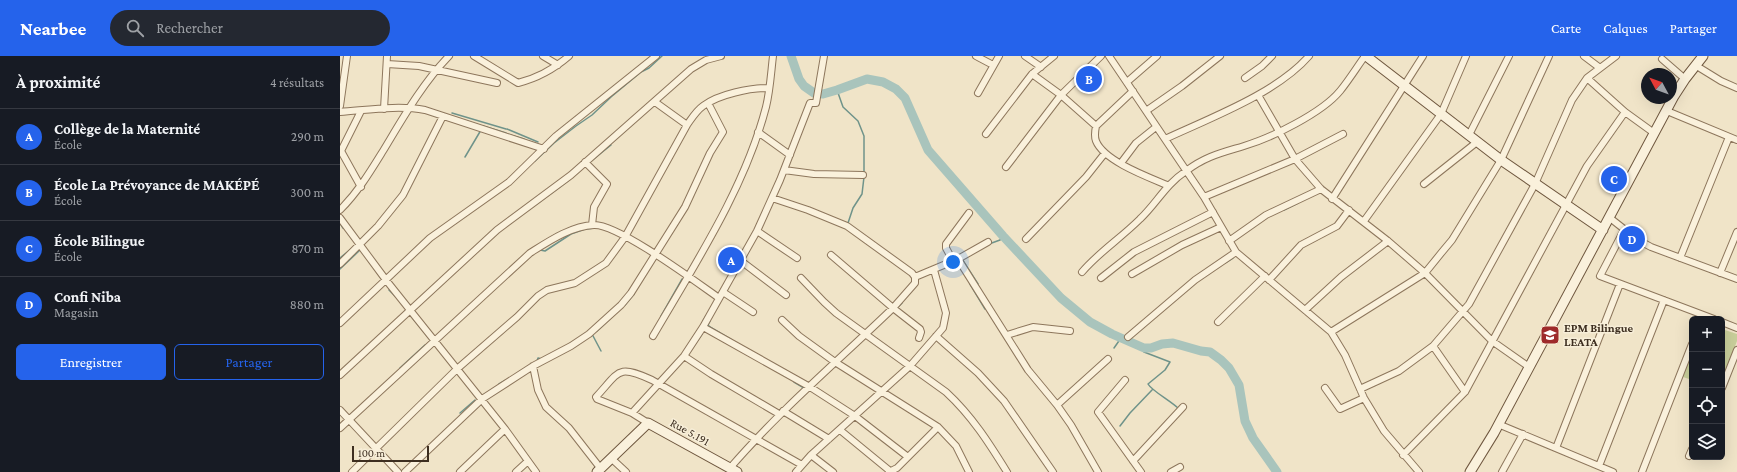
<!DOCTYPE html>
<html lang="fr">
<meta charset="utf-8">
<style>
:root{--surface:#171b24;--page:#242831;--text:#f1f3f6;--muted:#9ea1a6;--line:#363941;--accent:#2563eb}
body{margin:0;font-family:"Crimson Pro",serif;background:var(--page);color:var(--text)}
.controls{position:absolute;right:12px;bottom:12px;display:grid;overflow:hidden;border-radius:6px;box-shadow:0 4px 16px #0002}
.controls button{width:36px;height:36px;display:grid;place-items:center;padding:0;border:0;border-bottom:1px solid var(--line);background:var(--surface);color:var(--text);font:20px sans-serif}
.compass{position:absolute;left:1301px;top:12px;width:36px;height:36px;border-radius:50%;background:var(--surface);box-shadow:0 4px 16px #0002;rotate:311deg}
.scale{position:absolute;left:12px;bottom:10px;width:77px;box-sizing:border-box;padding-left:4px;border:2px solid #3d2e20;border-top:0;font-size:11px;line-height:14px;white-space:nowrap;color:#3d2e20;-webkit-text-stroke:3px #f7eed8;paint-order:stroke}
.you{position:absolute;left:613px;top:206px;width:14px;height:14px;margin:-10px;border:3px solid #fff;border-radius:50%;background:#1a73e8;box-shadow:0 0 0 6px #1a73e833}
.badge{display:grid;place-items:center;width:26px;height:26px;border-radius:50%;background:var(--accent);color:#fff;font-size:13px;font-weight:700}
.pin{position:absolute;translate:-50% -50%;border:2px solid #fff;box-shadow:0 1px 4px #0006}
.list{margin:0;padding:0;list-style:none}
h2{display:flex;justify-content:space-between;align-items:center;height:52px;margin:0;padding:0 16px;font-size:17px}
h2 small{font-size:13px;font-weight:400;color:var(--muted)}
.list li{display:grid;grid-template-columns:26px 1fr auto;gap:12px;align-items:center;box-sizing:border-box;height:56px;padding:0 16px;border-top:1px solid var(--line)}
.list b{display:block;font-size:15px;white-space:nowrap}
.list p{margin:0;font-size:13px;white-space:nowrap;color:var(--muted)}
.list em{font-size:13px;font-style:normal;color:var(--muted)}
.actions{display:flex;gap:8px;padding:12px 16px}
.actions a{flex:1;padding:9px 0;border:1px solid var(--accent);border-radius:6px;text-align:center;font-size:14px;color:var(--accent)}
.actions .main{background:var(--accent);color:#fff}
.icon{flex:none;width:22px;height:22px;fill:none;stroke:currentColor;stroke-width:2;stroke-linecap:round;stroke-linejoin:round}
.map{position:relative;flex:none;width:1397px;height:416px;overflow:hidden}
header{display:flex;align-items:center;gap:24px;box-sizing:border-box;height:56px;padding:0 20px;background:var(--accent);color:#fff}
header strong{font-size:19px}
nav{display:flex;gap:22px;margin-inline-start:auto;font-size:14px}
.search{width:280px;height:36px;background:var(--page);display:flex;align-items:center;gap:10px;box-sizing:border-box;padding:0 14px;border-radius:22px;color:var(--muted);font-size:15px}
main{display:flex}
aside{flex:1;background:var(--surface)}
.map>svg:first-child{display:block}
.green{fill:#c9cf9b}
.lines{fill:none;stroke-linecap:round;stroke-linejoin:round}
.stream{stroke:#6f938a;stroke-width:1.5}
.river{stroke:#a9c4bc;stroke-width:9}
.street-casing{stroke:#8d765c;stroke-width:8}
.secondary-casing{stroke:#6f573f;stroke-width:11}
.street{stroke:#faf1dc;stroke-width:6}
.secondary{stroke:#faf1dc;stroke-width:9}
.labels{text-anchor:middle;stroke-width:3;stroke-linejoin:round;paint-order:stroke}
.poi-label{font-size:12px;font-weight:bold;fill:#3d2e20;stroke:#f7eed8;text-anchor:start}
.street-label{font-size:12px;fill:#3d2e20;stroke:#f7eed8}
</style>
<header>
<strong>Nearbee</strong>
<div class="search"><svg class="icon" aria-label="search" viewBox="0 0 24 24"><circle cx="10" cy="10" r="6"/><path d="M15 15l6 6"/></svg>Rechercher</div>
<nav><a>Carte</a><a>Calques</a><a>Partager</a></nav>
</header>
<main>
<aside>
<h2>À proximité<small>4 résultats</small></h2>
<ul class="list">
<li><span class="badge">A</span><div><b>Collège de la Maternité</b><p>École</p></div><em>290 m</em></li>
<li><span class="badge">B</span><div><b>École La Prévoyance de MAKÉPÉ</b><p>École</p></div><em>300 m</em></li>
<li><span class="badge">C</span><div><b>École Bilingue</b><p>École</p></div><em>870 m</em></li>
<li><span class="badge">D</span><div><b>Confi Niba</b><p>Magasin</p></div><em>880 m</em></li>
</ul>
<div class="actions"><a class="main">Enregistrer</a><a>Partager</a></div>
</aside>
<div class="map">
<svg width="1397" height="416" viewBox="0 0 1397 416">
<rect width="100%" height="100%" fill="#f0e4c8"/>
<path class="green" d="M1382 273 1397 278V285L1382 325Z
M1352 297V324L1343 321Z"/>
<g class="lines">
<path class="stream" d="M497 34 503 51 518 65 524 80V117
M112 57 166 73
M143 70 166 77
M167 73 198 86
M167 78 184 83
M125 101 141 74
M195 105 214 87 236 70 252 59 271 41 301 16 309 12 322 0
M250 106 271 89
M190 153 228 125
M944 154 958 147
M0 167 3 172
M508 167 513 152 522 138 524 121
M203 186 218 177
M649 188 660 184 663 180
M200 194 205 195 231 178 245 173 255 172
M0 202 11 193
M622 203 638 228
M885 207 893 202
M31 208 43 225
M0 213 20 194
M630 228 645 253
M49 234 57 242
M285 249 294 238
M558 251 562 247
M70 259 89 282
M321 260 342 223
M363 265 366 260
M370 265 368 269 370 271 392 284
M257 275 272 261
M252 278 261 295
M800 291 804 296 830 306 825 314 808 328C812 335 831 345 839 353
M774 292 781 282
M349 297 362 278
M197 305 198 302 202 303
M60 312 85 289
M454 326 464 332
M159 328 166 324
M120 357 135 344
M780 370 790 357 812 334"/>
<path class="river" d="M451 0 459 23 464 30 474 37 483 38 497 34 527 23 543 26 556 33 565 42 588 94 663 180 721 242 750 266 772 278 804 292H811L822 288 833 287 861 295 870 296 881 304 889 312 899 329 905 365 913 382 937 416"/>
<defs>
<path id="street" d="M134 0 178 27C198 22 214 13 229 0
M203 0 218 9
M636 0 653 9
M685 0 701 11
M769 0 864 141 896 196 991 276 1005 299 1024 342 1044 375 1079 416
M1244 0 1260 12
M1322 3 1345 23
M47 8 79 10 157 27
M1355 9 1381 25 1397 32
M692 18 721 39 756 70C755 75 754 80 756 85 764 105 808 121 827 129
M905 22 922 10 932 0
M1247 22 1285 56 1314 77
M787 26 817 0
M638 37 659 0
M918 39 955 103 981 133 1048 185 1085 217 1152 285 1189 311
M315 46 347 69
M0 50 7 0
M44 53 47 0
M806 55 842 30 880 0
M1327 55 1397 84
M0 56C28 54 58 49 85 54L204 93
M756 70 793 35
M418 76 450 99
M646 78 692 18 714 0
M1129 79 1169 0
M825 83C870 62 937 37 969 0
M245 106 267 128 254 151 252 169
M781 107 796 87 816 71
M666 111 721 39 761 0
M444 114 474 118 523 119
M1084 128 1137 86
M21 131 1 95 21 55
M864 141 955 103 1003 78
M432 142 468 154 507 170 572 217 575 221V227L553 252 580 273 581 276 579 282
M992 143 1083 0
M0 154C18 136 30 116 43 95 63 62 82 28 109 0
M0 162 46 224 165 373 196 416
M1270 162 1298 184 1311 191 1397 223
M1024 165 1101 58 1126 0
M1284 174 1260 220 1374 263
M417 175 457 202
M686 183 746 121 765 97
M889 185 926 159 981 133
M1340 202 1389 81
M618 203 688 314 717 349 731 369 758 416
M401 205 446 239
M613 205 606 192V188L629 157
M0 208 38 170 63 139 103 60
M742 216C759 196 781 182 800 163 817 147 825 129 846 115 866 100 881 97 904 90 931 82 982 57 1000 35 1009 24 1017 11 1025 0
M1380 217 1397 176
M792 218 842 189 881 171
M575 221 618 203 648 186
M461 222 484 246 496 257 606 336C632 360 649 387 667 416
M761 222 794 196 873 156
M929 224 961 189 997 170 1009 154
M383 236 413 256
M965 254 1001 221 1048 185
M442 264 459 280 495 306 598 371 616 390 629 416
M878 266 925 220
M1382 266 1397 272
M0 267 90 182 169 126 216 80 316 0
M363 271 470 331 515 360 568 401 557 412 549 416
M991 276 1085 217 1102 196 1112 184 1161 104 1209 0
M667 279 693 271 730 275
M313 280C355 208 405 132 426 51 430 35 431 17 433 0
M596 280 638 317 664 345 713 416
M788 281 855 224 896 196
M1093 290 1125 336
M344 300 371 318 439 358
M193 310 198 334 206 351 229 372 261 413
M0 319 157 174 231 119 351 13 366 4 381 0
M785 324 758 356 801 416
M985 332 1000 353 1024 342
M1382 332 1397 294
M1020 333 1059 315 1093 290 1129 248 1195 128 1232 44 1247 22 1276 0
M717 349 768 303
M0 354 58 416
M443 355 489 383
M292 357 344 300 363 271 417 175 440 124 470 47H476L484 0
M308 367 292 357 257 343 256 341C280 315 277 308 312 324L462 409
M1158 368 1273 416
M0 372 190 197C209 185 231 170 254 169 278 168 356 226 379 242
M500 374 550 415
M1216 392 1280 228
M471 399 493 416
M1063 399 1125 336 1247 110 1285 56
M1349 400 1352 393
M568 401 598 371
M272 403 286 416
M793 405 843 351
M1259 410 1324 244
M390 412C440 354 498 305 553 252L491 199
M12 416 117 313 177 261 198 240 207 234 235 227 266 207 285 181 347 69C352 62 356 55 363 50 379 38 410 32 429 32
M65 416 142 343 193 310 231 290 249 278 281 249 291 237 345 151 370 97 383 76 368 47
M120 416 165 373
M176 416 188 405
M456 416 471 399 570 310 603 272 606 257 594 214
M831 416 840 411
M1162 416 1183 378
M1302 416 1352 288"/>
<path id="secondary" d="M1026 0 1161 104 1263 174
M257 416 308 367 397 416
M1130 416 1154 377 1334 40 1345 23 1363 0"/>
</defs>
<use href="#street" class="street-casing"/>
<use href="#secondary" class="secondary-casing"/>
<use href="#street" class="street"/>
<use href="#secondary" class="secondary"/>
</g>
<defs>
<symbol id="school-square" viewBox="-11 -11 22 22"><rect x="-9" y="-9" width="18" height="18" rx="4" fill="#9e2a2b" stroke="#f7eed8"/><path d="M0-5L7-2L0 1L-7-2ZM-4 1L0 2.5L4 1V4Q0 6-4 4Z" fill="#fff"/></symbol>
</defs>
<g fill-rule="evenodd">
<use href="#school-square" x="1199" y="268" width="22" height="22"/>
</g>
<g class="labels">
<g class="poi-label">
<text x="1224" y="276">EPM Bilingue<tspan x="1224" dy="14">LEATA</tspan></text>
</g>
<g class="street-label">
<text transform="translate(350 376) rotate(29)" y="4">Rue 5.191</text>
</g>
</g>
</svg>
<div class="controls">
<button>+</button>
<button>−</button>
<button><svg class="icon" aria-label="locate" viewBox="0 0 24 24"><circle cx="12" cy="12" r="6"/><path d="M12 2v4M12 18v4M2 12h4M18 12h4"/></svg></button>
<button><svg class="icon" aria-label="layers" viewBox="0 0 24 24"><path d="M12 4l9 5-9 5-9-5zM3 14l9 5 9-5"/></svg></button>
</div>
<svg class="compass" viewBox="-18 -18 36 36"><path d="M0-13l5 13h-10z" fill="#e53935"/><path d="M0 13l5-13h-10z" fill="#9ea1a6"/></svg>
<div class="scale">100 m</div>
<div class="you"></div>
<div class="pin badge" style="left:391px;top:204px">A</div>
<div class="pin badge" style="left:749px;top:23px">B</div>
<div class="pin badge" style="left:1274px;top:123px">C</div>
<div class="pin badge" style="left:1292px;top:183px">D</div>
</div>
</main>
